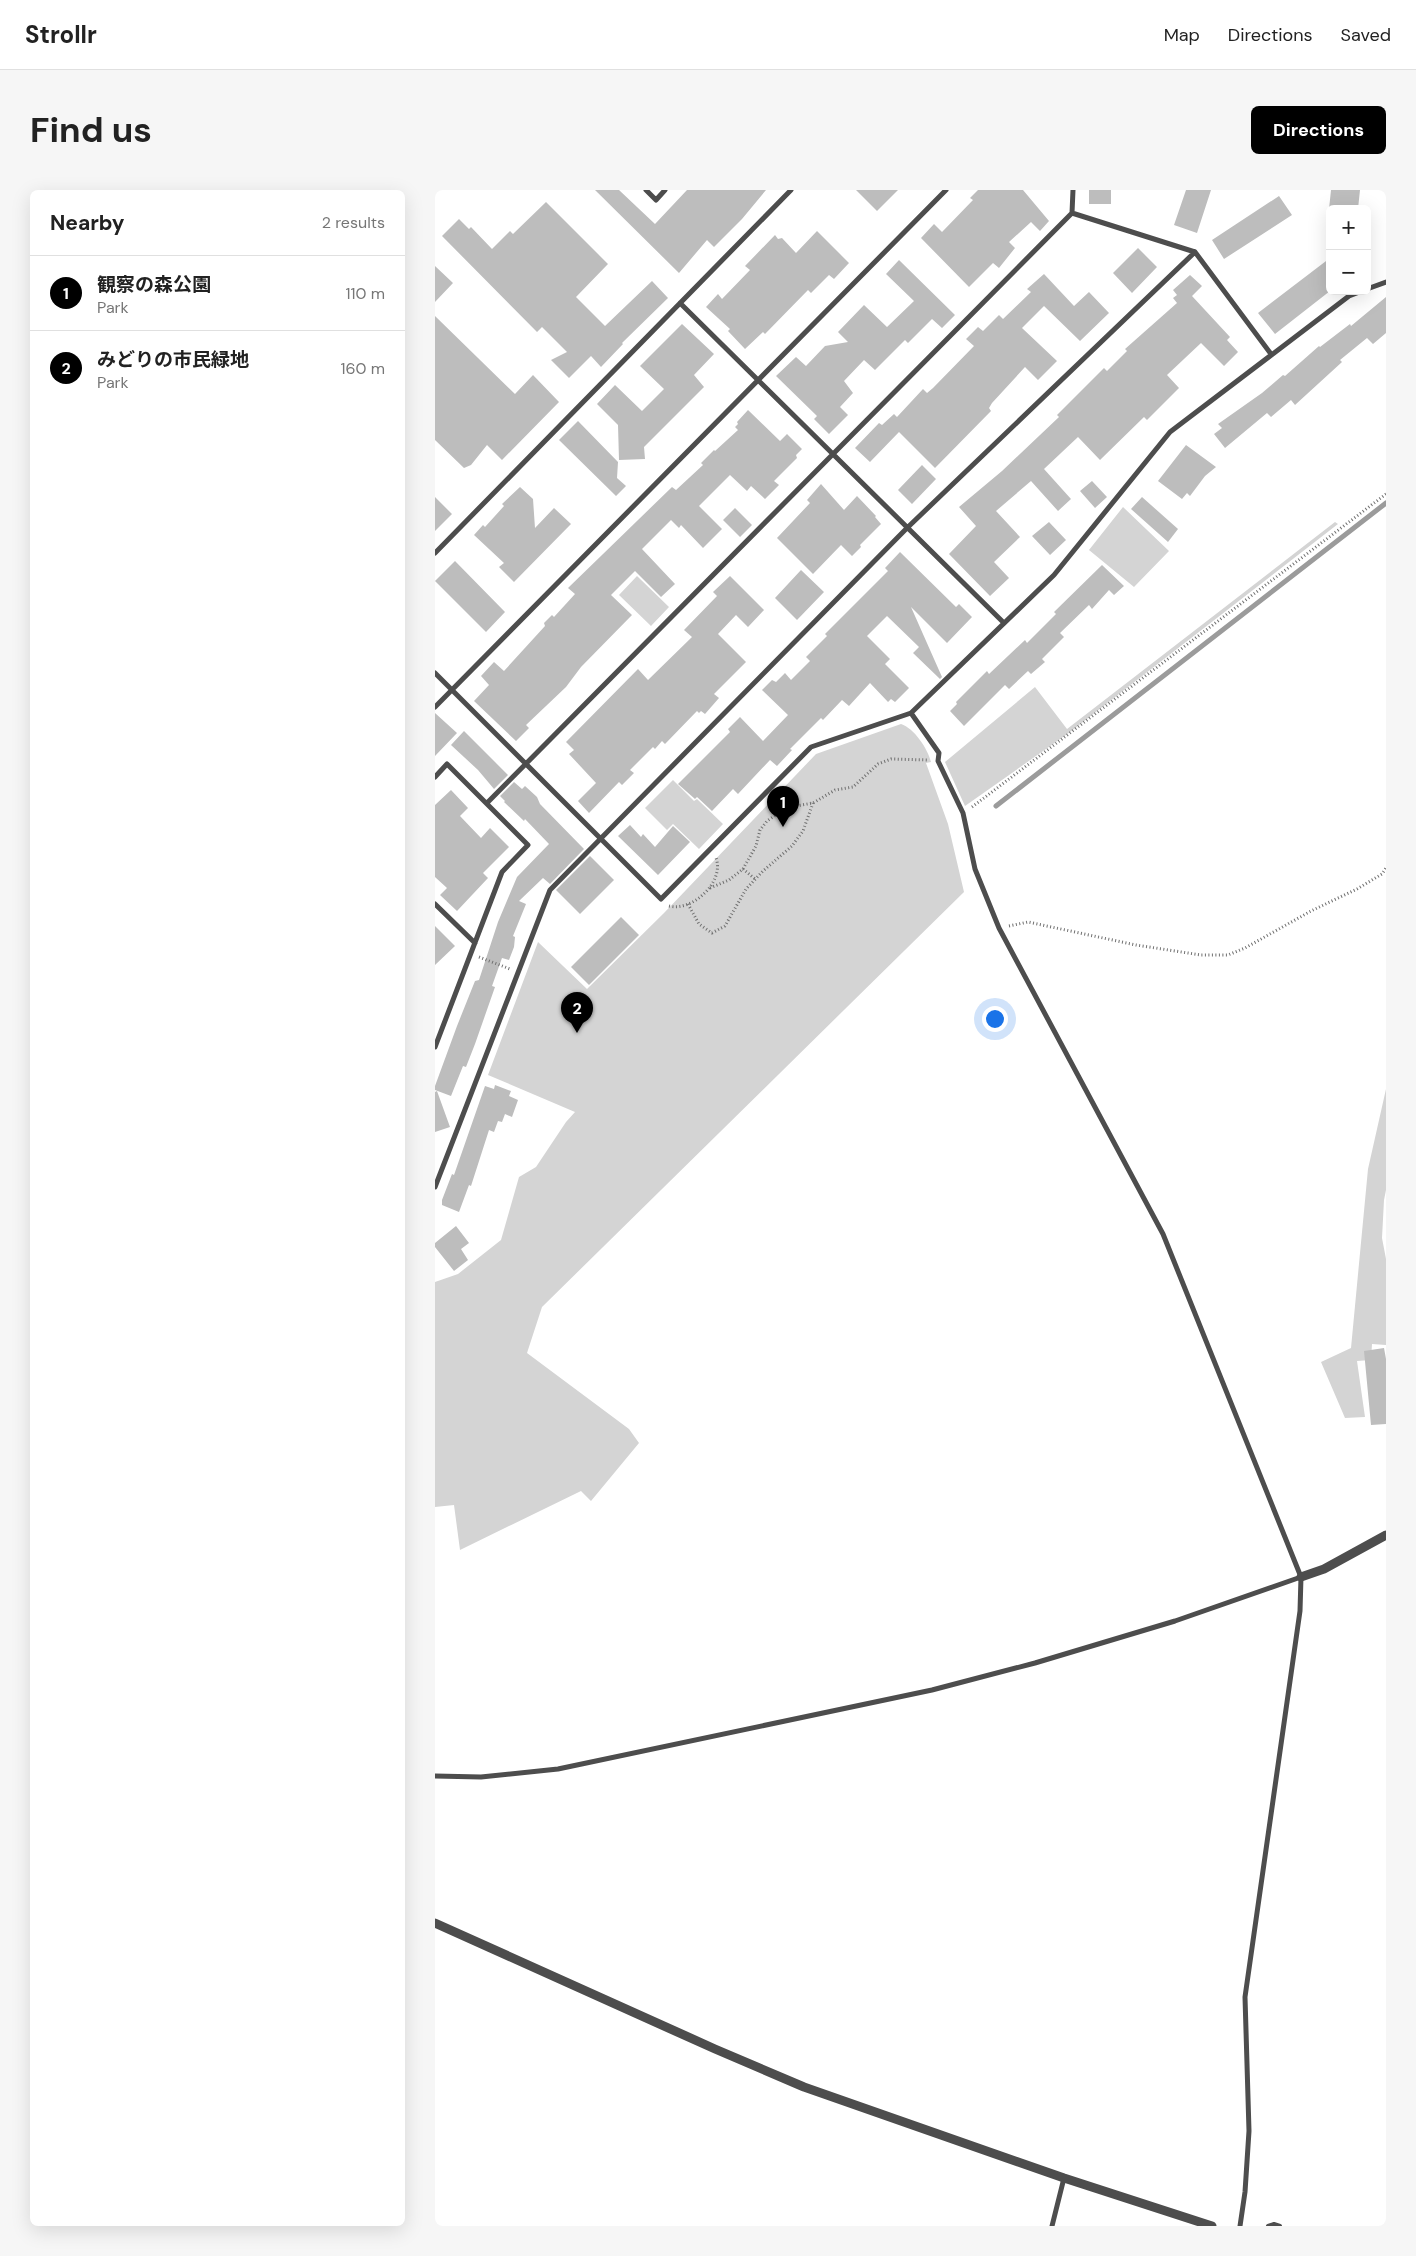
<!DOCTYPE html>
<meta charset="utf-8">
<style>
:root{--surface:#fff;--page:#f6f6f6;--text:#222;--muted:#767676;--line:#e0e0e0;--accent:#000}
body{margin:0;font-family:"DM Sans","Noto Sans JP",sans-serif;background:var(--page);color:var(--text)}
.controls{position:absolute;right:15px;top:15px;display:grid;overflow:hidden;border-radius:8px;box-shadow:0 5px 20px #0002}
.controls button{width:45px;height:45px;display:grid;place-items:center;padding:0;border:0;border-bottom:1px solid var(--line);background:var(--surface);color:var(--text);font:25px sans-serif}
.you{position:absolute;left:559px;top:828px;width:18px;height:18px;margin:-12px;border:4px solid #fff;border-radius:50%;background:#1a73e8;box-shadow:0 0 0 8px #1a73e833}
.badge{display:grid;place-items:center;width:32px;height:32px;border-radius:50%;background:var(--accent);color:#fff;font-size:16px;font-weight:700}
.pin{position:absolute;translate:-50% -41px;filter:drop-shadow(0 1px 2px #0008)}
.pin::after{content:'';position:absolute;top:26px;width:18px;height:15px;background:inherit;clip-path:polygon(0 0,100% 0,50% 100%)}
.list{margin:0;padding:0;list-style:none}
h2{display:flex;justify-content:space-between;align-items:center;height:65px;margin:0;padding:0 20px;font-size:21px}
h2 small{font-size:16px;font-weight:400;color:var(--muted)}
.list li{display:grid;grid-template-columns:32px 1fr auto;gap:15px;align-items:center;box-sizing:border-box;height:75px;padding:0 20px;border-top:1px solid var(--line)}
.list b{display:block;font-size:19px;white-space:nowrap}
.list p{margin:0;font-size:16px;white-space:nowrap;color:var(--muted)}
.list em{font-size:16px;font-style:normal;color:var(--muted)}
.map{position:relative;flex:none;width:951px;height:2036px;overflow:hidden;border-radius:8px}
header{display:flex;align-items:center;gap:30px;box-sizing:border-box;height:70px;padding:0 25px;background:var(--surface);border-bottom:1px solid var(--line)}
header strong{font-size:24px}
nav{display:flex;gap:28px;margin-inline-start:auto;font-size:18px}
.intro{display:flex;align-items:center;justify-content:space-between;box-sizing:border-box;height:120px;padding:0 30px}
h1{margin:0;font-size:35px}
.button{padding:12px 22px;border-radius:8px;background:var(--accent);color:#fff;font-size:18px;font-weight:700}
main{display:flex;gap:30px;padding:0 30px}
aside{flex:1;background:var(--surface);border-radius:8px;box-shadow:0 5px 20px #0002}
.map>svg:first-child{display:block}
.green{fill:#d4d4d4}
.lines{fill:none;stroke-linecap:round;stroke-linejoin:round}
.stream{stroke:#9b9b9b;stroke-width:5}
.building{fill:#bdbdbd}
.path{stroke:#6f6f6f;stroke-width:3;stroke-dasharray:1 2.5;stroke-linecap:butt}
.service{stroke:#4d4d4d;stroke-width:4}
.minor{stroke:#4d4d4d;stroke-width:5}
.tertiary{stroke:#4d4d4d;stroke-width:9}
</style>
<header>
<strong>Strollr</strong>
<nav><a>Map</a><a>Directions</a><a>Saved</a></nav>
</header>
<div class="intro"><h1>Find us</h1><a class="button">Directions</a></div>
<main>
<aside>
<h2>Nearby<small>2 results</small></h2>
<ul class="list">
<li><span class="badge">1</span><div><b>観察の森公園</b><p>Park</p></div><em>110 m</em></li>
<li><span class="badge">2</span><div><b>みどりの市民緑地</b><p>Park</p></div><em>160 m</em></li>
</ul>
</aside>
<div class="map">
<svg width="951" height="2036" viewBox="0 0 951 2036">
<rect width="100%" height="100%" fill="#fff"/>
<path class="green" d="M688 317 734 361 699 397 654 360Z
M900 332 903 334 635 542 530 616 510 572 600 497 632 539Z
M202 386 234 417 216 436 184 405Z
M466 534C479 538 493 559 496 572L491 573 513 634 529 702 107 1117 92 1163 194 1239 204 1253 156 1311 146 1301 25 1360 19 1315 0 1317V1092L23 1084 66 1050 84 987 101 977 131 932 140 922 53 885 103 752 152 799 229 723 381 564Z
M238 590 259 611 262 609 288 634 264 659 238 634 232 640 210 618Z
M951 899V1000L949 1010 947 1048 951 1069V1155L937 1154 936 1170 922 1171 930 1227 910 1228 886 1172 916 1158 933 979Z"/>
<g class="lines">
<path class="stream" d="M561 616 951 313"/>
</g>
<path class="building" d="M160 0H184L220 34 252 0H331L307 29 279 57 272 50 244 83Z
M421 0H463L442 21Z
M543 0H588L614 31 605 41 596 32 574 52 580 58 564 78 558 73 534 97 486 48 499 34 507 42 538 10 535 8Z
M654 0H676V14H654Z
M751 0H776L762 43 739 35Z
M896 0H925L923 19H894Z
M844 6 857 25 789 69 777 50Z
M111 12 173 74 141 107 170 136 217 91 233 108 187 153 188 154 166 177 156 166 134 188 116 170 132 162 107 137 102 142 7 46 24 29 34 39 36 37 57 59 75 41 78 44Z
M382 41 414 73 399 89 394 85 376 103 373 100 330 144 328 142 310 159 293 141 295 139 271 117 283 104 287 109 315 80 310 76 340 45 343 49 347 48 361 63Z
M703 58 722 77 697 103 678 83Z
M895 68V101L840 144 823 123Z
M464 70 520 125 507 138 497 129 473 153 470 150 440 180 429 170 409 191 418 203 405 217 413 225 394 244 379 229 382 226 341 186 361 167 371 176 390 156 413 152 403 142 429 115 452 137 479 111 451 84Z
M0 76 18 93 0 112Z
M609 84 639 116 654 102 674 123 645 151 609 116 587 138 622 171 603 190 590 177 557 213 554 218 556 221 500 278 464 242 435 272 420 258 444 233 447 235 459 224 462 227 488 199 492 203 498 198 539 156 531 149 543 137 548 141 564 125 568 129 596 102 592 99Z
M755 85 767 96 757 106 795 147 792 150 803 162 789 176 766 153 732 185 744 198 712 230 709 227 665 270 643 247 609 279 636 309 623 321 596 291 561 321 585 347 559 372 574 388 555 406 514 364 541 336 524 317 567 281 624 227 622 225 669 178 672 181 692 161 690 159 742 113 738 108 742 105 738 100Z
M951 107V143L938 154 932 148 905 170 907 172 860 215 856 210 836 227 832 223 790 258 779 244 787 238 783 234 827 203 848 185 850 186 884 156 885 157 915 134 916 136Z
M0 126 80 204 98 185 124 212 67 270 52 255 36 275 29 278 0 250Z
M247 134 279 164 259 185 269 197 209 257 210 269 184 270 183 235 162 214 180 195 207 221 229 199 205 176Z
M313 220 345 251 352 244 367 259 361 265 362 268 339 291 344 295 330 309 316 296 312 301 295 285 264 316 287 339 268 358 246 335 244 338 236 330 207 359 240 394 226 407 200 381 176 405 197 425 146 477 131 497 91 535 94 538 81 551 39 511 54 495 46 486 59 472 69 481 110 436 109 433 117 425 119 427 140 404 133 398 237 297 241 300 268 275 266 273 279 260 280 261 303 240 300 237 303 234 302 232Z
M143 231 183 272 182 288 191 296 181 306 124 250Z
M751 255 781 277 770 286 755 306 752 303 747 309 723 291Z
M487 275 501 289 477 314 463 300Z
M657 291 672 307 660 318 645 301Z
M386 294 409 320 422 306 441 326 440 327 446 334 425 355 426 357 417 366 406 355 378 384 342 348 375 313 372 310Z
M85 297 98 309 100 338 119 318 136 334 79 392 64 377 69 373 39 345 48 335 50 337 69 316 67 314Z
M0 307 17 324 0 341Z
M707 307 743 339 733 352 696 319Z
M300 318 317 335 305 347 288 330Z
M614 332 631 350 615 365 597 346Z
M465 362 521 417 524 414 537 427 512 453 476 417 507 487 505 489 478 463 484 457 452 426 432 446 455 469 450 474 474 498 460 512 456 509 453 512 435 493 414 516 407 510 388 530 386 528 355 559 357 560 342 576 335 570 303 604 298 599 277 621 262 607 260 609 243 594 295 542 293 539 305 527 328 551 353 525 327 500 337 490 341 492 350 483 356 490 375 471 371 467 392 446 390 444 453 381 450 378Z
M20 371 70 422 51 442 0 391Z
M667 375 689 396 679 405 674 400 657 419 654 415 625 443 629 447 607 469 610 472 596 484 593 481 574 499 570 495 529 536 515 521 522 514 521 512 552 481 554 484 590 450 592 453 621 424 619 422Z
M366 380 389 402 362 430 340 408Z
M295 386 329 420 313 437 301 425 283 444 311 472 279 504 284 508 270 524 266 521 264 523 262 521 230 554 227 551 220 559 218 557 195 580 199 583 187 595 184 592 154 623 143 611 161 593 134 564 139 560 131 552 203 479 213 490 257 447 249 440 282 406 278 402Z
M0 523 22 543 0 566Z
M29 541 73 585 59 599 43 580 16 555Z
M79 592 87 599 90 596 102 607 105 614 149 659 115 694 108 688 84 711 91 714 78 746 80 747 79 757 74 770 67 768 57 796 60 797 40 854 31 877 28 876 16 906 0 900V896L22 836 40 791 44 790 63 732 82 687 114 654 90 629 89 631 69 612 70 611 65 606Z
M16 600 33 618 25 626 46 648 55 638 74 657 48 683 53 688 22 721 5 705 12 698 0 687V615Z
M195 635 206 647 208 644 220 657 238 636 255 652 223 685 183 646Z
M155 666 179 690 145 724 121 700Z
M186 727 204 745 154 795 136 777Z
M0 736 20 756 0 775Z
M60 895 76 901 74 906 83 910 77 927 70 924 67 932 63 931 59 942 54 940 36 996 34 995 24 1022 7 1015V1010L17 984 19 985 50 896 59 899Z
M2 901 15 937 0 942V902Z
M21 1036 34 1053 26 1059 33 1070 19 1081 0 1057V1053Z
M949 1158 951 1169V1234L936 1235 929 1161Z"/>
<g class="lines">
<path class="path" d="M537 617 951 304
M308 679 320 689
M275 698 294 690 308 679 321 656 325 640 332 631 342 624 355 617 378 613 400 600 418 597 443 574 456 569 494 570
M253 714 264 734 277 743 290 736 311 699 328 681 357 656 368 641 378 613
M234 716C257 722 290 692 281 668
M574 736 593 732 701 755 766 765H793L810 758 876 721 922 699 947 684 951 678
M44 767 75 779"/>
<path class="service" d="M833 2036 839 2034 845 2036"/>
<path class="minor" d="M211 0 221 10 230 0
M637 23 760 62 836 164
M932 99 951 92
M245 113 569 433
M0 363 356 0
M0 483 226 709 376 557 476 523 504 563 503 571 528 623 540 679 564 738 728 1044 866 1387 865 1421 810 1807 814 1941 810 2002 805 2036
M0 517 511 0
M476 523 619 385 735 242 914 106 927 101
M0 587 12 574 93 655 67 682 0 857
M52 613 637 23 638 0
M0 714 40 753
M0 997 115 700 472 338 760 62
M0 1586 46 1587 123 1579 497 1500 600 1473 740 1431 866 1387
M617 2036 629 1988"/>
<path class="tertiary" d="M866 1387 889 1379 951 1345
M0 1733 280 1859 369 1897 629 1988 777 2036"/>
</g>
</svg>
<div class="controls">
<button>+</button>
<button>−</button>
</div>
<div class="you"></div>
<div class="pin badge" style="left:348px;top:637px">1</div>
<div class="pin badge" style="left:142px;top:843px">2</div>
</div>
</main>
